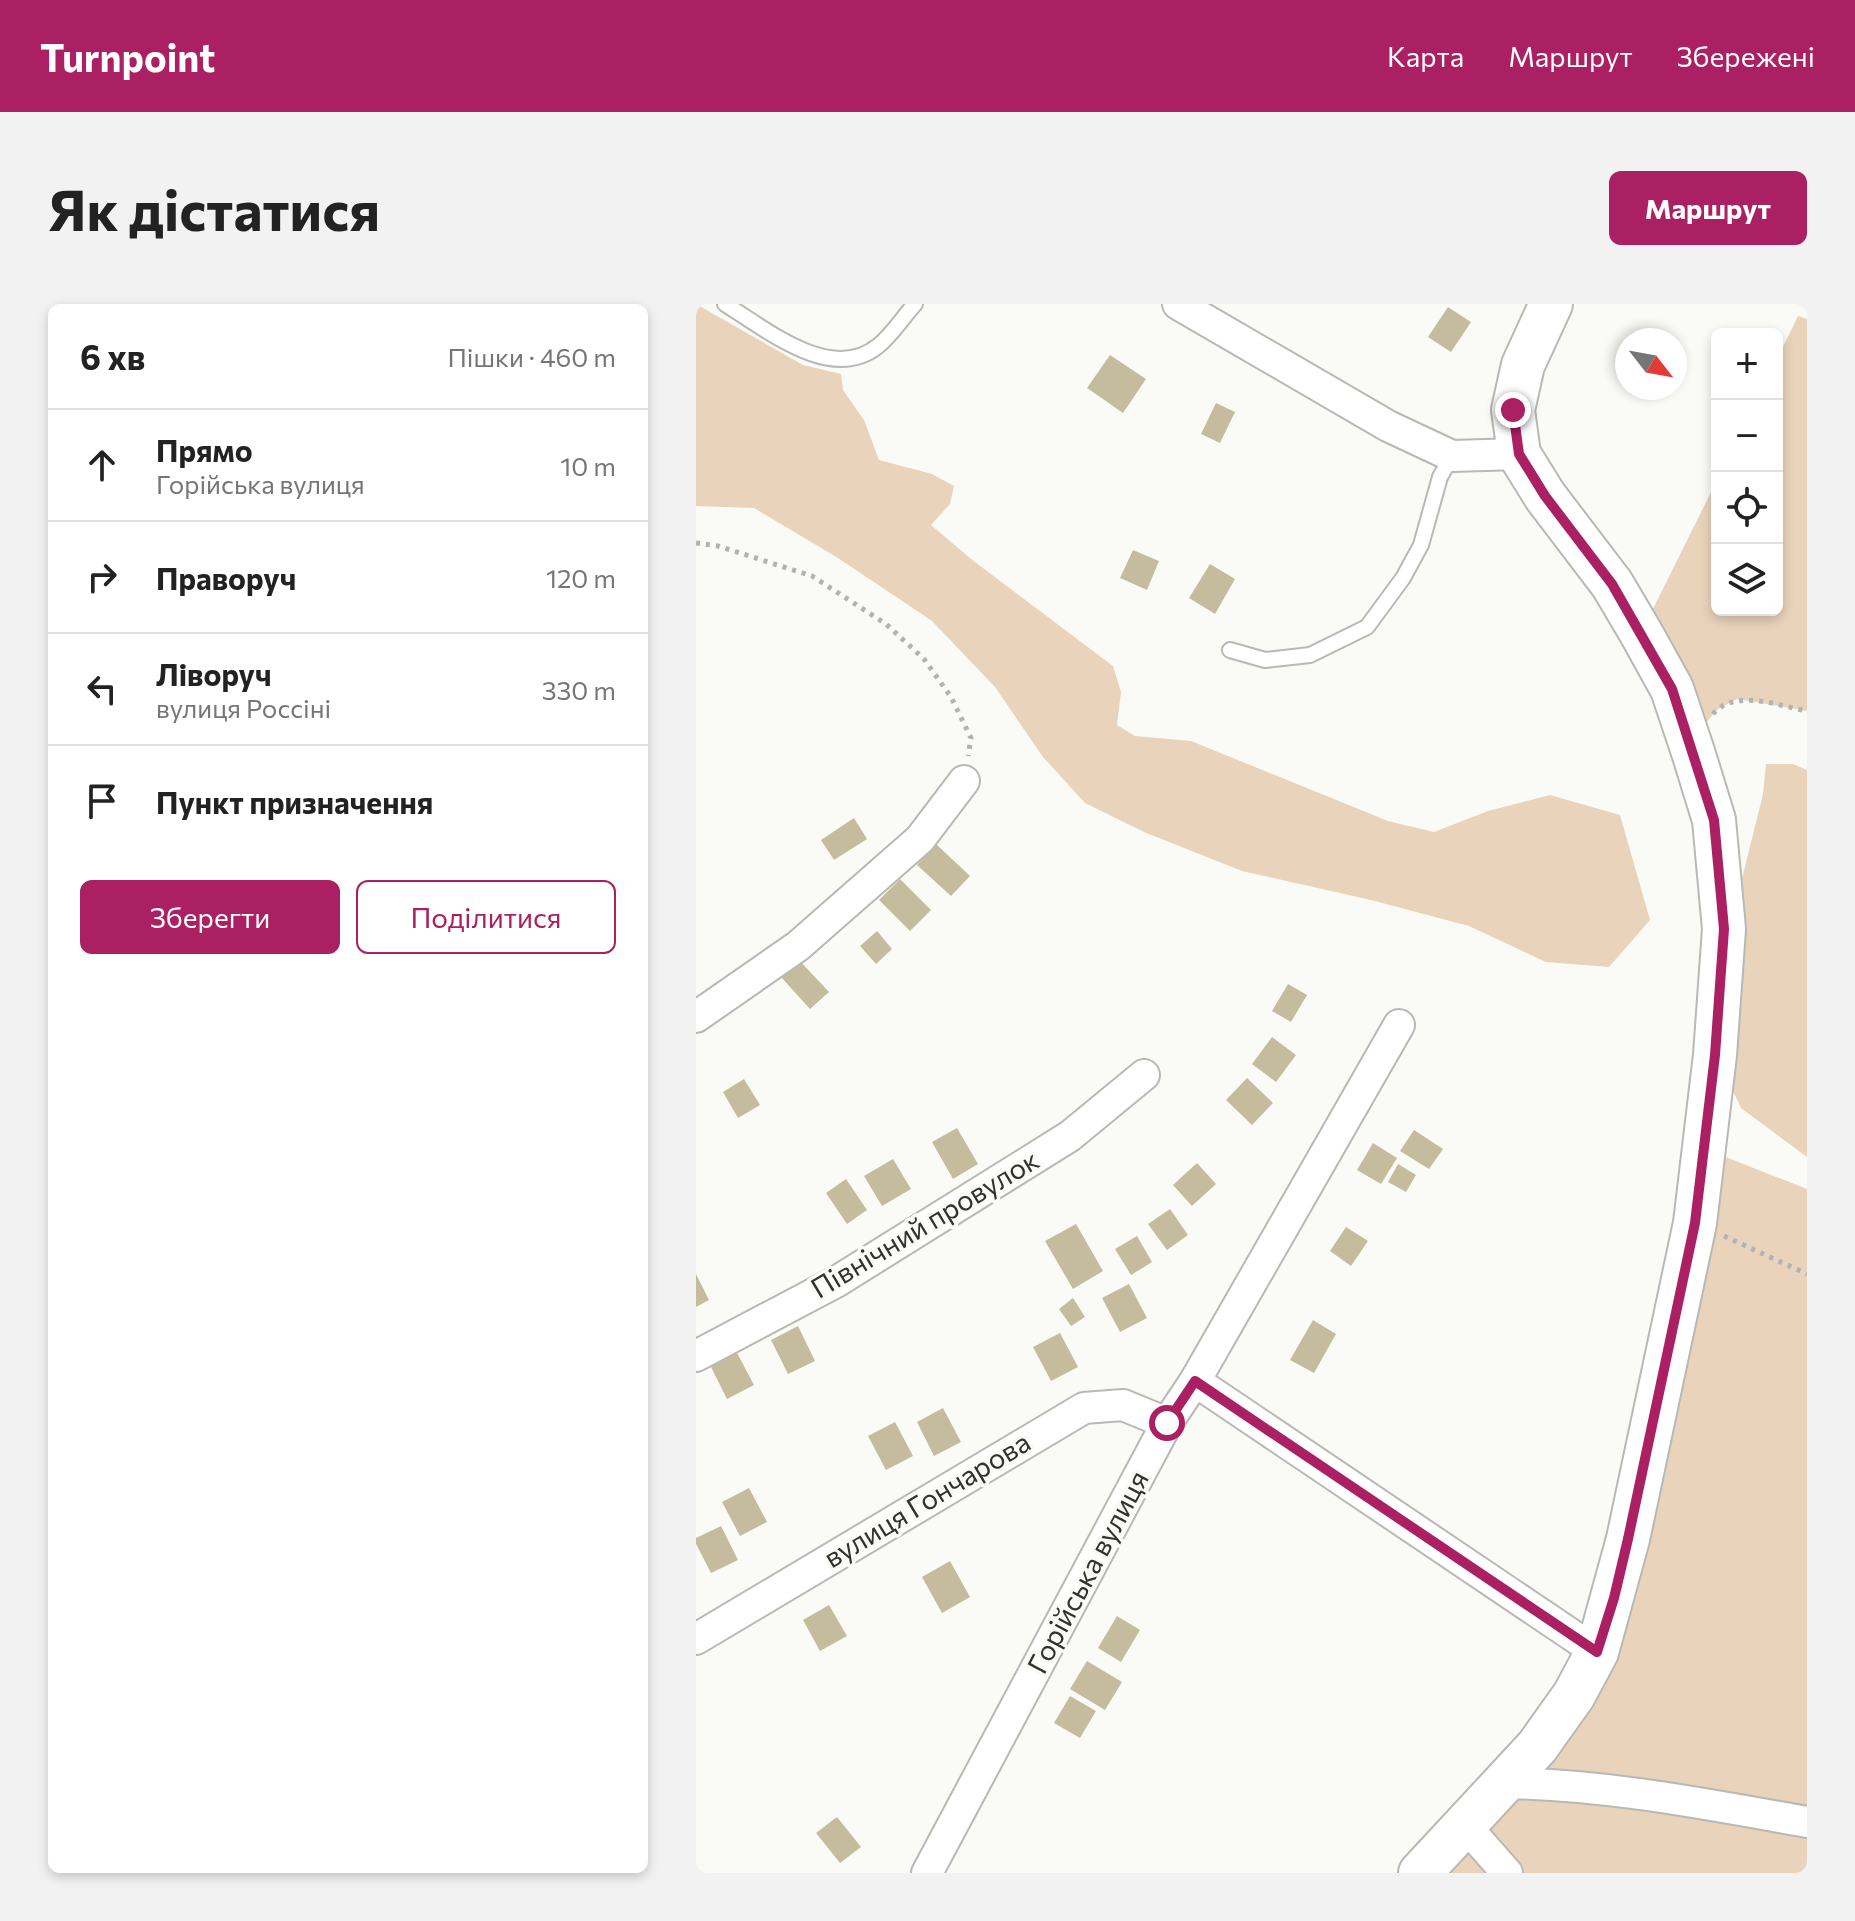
<!DOCTYPE html>
<html lang="uk">
<meta charset="utf-8">
<style>
:root{--surface:#fff;--page:#f2f2f2;--text:#222;--muted:#767676;--line:#e0e0e0;--accent:#ab2062}
body{margin:0;font-family:Commissioner,sans-serif;background:var(--page);color:var(--text)}
.controls{position:absolute;right:24px;top:24px;display:grid;overflow:hidden;border-radius:12px;box-shadow:0 4px 12px #0003}
.controls button{width:72px;height:72px;display:grid;place-items:center;padding:0;border:0;border-bottom:2px solid var(--line);background:var(--surface);color:var(--text);font:40px sans-serif}
.compass{position:absolute;left:919px;top:24px;width:72px;height:72px;border-radius:50%;background:var(--surface);box-shadow:0 4px 12px #0003;rotate:121deg}
.stop{position:absolute;width:24px;height:24px;margin:-18px;border:6px solid #ab2062;border-radius:50%;background:#fff}
.stop.end{background:#ab2062;border-color:#fff;box-shadow:0 2px 8px #0008}
.list{margin:0;padding:0;list-style:none}
h2{display:flex;justify-content:space-between;align-items:center;height:104px;margin:0;padding:0 32px;font-size:34px}
h2 small{font-size:26px;font-weight:400;color:var(--muted)}
.list li{display:grid;grid-template-columns:52px 1fr auto;gap:24px;align-items:center;box-sizing:border-box;height:112px;padding:0 32px;border-top:2px solid var(--line)}
.list b{display:block;font-size:30px;white-space:nowrap}
.list p{margin:0;font-size:26px;white-space:nowrap;color:var(--muted)}
.list em{font-size:26px;font-style:normal;color:var(--muted)}
.actions{display:flex;gap:16px;padding:24px 32px}
.actions a{flex:1;padding:18px 0;border:2px solid var(--accent);border-radius:12px;text-align:center;font-size:28px;color:var(--accent)}
.actions .main{background:var(--accent);color:#fff}
.icon{flex:none;width:44px;height:44px;fill:none;stroke:currentColor;stroke-width:2;stroke-linecap:round;stroke-linejoin:round}
.map{position:relative;flex:none;width:1111px;height:1569px;overflow:hidden;border-radius:12px}
header{display:flex;align-items:center;gap:48px;box-sizing:border-box;height:112px;padding:0 40px;background:var(--accent);color:#fff}
header strong{font-size:38px}
nav{display:flex;gap:44px;margin-inline-start:auto;font-size:28px}
.intro{display:flex;align-items:center;justify-content:space-between;box-sizing:border-box;height:192px;padding:0 48px}
h1{margin:0;font-size:56px}
.button{padding:20px 36px;border-radius:12px;background:var(--accent);color:#fff;font-size:28px;font-weight:700}
main{display:flex;gap:48px;padding:0 48px}
aside{flex:1;background:var(--surface);border-radius:12px;box-shadow:0 4px 12px #0003}
.map>svg:first-child{display:block}
.green{fill:#e9d3bb}
.building{fill:#c5bc9d}
.lines{fill:none;stroke-linecap:round;stroke-linejoin:round}
.lane-casing{stroke:#b8b9b5;stroke-width:18}
.street-casing{stroke:#b8b9b5;stroke-width:34}
.secondary-casing{stroke:#b8b9b5;stroke-width:46}
.path{stroke:#b2b2b0;stroke-width:5;stroke-dasharray:4 6;stroke-linecap:butt}
.lane{stroke:#fff;stroke-width:14}
.street{stroke:#fff;stroke-width:30}
.secondary{stroke:#fff;stroke-width:42}
.route{stroke:#ab2062;stroke-width:10}
.labels{text-anchor:middle;stroke-width:7;stroke-linejoin:round;paint-order:stroke}
.street-label{font-size:28px;fill:#313130;stroke:#fafbf7}
</style>
<header>
<strong>Turnpoint</strong>
<nav><a>Карта</a><a>Маршрут</a><a>Збережені</a></nav>
</header>
<div class="intro"><h1>Як дістатися</h1><a class="button">Маршрут</a></div>
<main>
<aside>
<h2>6 хв<small>Пішки · 460 m</small></h2>
<ul class="list">
<li><svg class="icon" aria-label="ahead" viewBox="0 0 24 24"><path d="M12 20V5M6 11l6-6 6 6"/></svg><div><b>Прямо</b><p>Горійська вулиця</p></div><em>10 m</em></li>
<li><svg class="icon" aria-label="right" viewBox="0 0 24 24"><path d="M7 20v-9h11M14 6l5 5-5 5"/></svg><div><b>Праворуч</b></div><em>120 m</em></li>
<li><svg class="icon" aria-label="left" viewBox="0 0 24 24"><path d="M17 20v-9H6M10 6l-5 5 5 5"/></svg><div><b>Ліворуч</b><p>вулиця Россіні</p></div><em>330 m</em></li>
<li><svg class="icon" aria-label="arrive" viewBox="0 0 24 24"><path d="M6 21V4h12l-3 4 3 4H6"/></svg><div><b>Пункт призначення</b></div></li>
</ul>
<div class="actions"><a class="main">Зберегти</a><a>Поділитися</a></div>
</aside>
<div class="map">
<svg width="1111" height="1569" viewBox="0 0 1111 1569">
<rect width="100%" height="100%" fill="#fafbf7"/>
<path class="green" d="M0 0 107 61 145 70 147 86 168 116 183 156 236 170 258 182 254 200 235 221 275 255 417 362 425 388 421 421 439 432 495 437 692 517 738 528 792 507 854 491 924 511 954 616 913 663 850 658 773 622 675 596 546 567 448 528 389 499 347 453 299 383 236 317 142 254 58 204 0 202Z
M1102 12 1111 15V407L1041 395 1022 405 1006 423 945 329 1021 176V306H1081V55Z
M1070 460H1097L1111 466V853L1045 804 1027 766 1033 627 1067 490Z
M1022 850 1111 885V1569H724L878 1391Z"/>
<path class="building" d="M752 3 775 18 755 48 732 33Z
M414 51 450 75 427 109 391 84Z
M520 99 539 108 524 139 505 130Z
M437 246 463 257 451 286 424 274Z
M514 260 539 275 519 310 493 294Z
M158 514 171 535 138 556 125 536Z
M240 540 274 572 255 592 221 561Z
M204 575 235 606 214 627 183 596Z
M181 627 196 645 180 660 164 642Z
M103 656 133 688 114 705 85 673Z
M592 680 611 691 595 718 576 707Z
M576 733 600 751 580 778 556 760Z
M551 774 577 799 556 821 530 796Z
M48 775 64 801 42 814 27 788Z
M261 824 282 860 257 875 236 838Z
M718 826 747 845 733 865 704 847Z
M677 839 701 854 685 880 661 866Z
M197 855 215 885 186 902 168 872Z
M501 859 520 880 496 902 477 881Z
M702 860 720 871 710 888 692 878Z
M150 875 171 906 151 920 130 889Z
M474 905 492 931 471 946 452 920Z
M380 920 407 967 377 985 349 937Z
M650 923 672 937 655 962 634 947Z
M441 932 456 958 435 971 419 945Z
M0 970 13 996 0 1003Z
M433 980 451 1014 424 1028 406 994Z
M377 994 389 1013 375 1022 363 1005Z
M617 1016 640 1030 618 1069 594 1056Z
M102 1022 119 1057 92 1070 75 1036Z
M364 1029 382 1063 355 1077 337 1043Z
M40 1047 58 1081 31 1095 14 1061Z
M247 1104 265 1138 238 1152 221 1118Z
M199 1118 217 1152 190 1166 172 1132Z
M53 1184 71 1218 44 1232 26 1198Z
M25 1222 42 1256 15 1269 0 1240V1234Z
M254 1257 274 1293 246 1309 226 1273Z
M133 1301 151 1332 124 1347 107 1316Z
M421 1312 444 1326 425 1358 402 1344Z
M391 1357 426 1378 409 1406 374 1385Z
M374 1392 400 1407 384 1434 358 1419Z
M141 1513 165 1543 144 1559 120 1529Z"/>
<g class="lines">
<defs>
<path id="lane" d="M29 0C70 25 135 80 182 42 196 31 207 13 219 0
M534 346 569 356 614 351 671 323 707 274 725 241 744 173 756 152"/>
<path id="street" d="M482 0 692 122 756 152 823 150
M0 713 102 642 224 535 268 477
M0 1052 140 978 374 832 448 771
M499 1077 901 1348
M0 1335 388 1104 427 1101 471 1119
M805 1479C908 1480 1010 1500 1111 1518
M767 1519 811 1569
M231 1569 471 1119 499 1077 703 721"/>
<path id="secondary" d="M724 1569 841 1443 878 1391 901 1348 932 1235 999 919 1019 751 1028 625 1018 516 998 451 976 385 945 329 916 280 849 192 823 150 817 106 827 61 855 0"/>
</defs>
<use href="#lane" class="lane-casing"/>
<use href="#street" class="street-casing"/>
<use href="#secondary" class="secondary-casing"/>
<path class="path" d="M0 239 22 242 116 272 190 320 228 355 255 393 275 434 272 452
M1017 410C1039 384 1083 402 1111 407
M1028 932 1111 970"/>
<use href="#lane" class="lane"/>
<use href="#street" class="street"/>
<use href="#secondary" class="secondary"/>
</g>
<g class="lines">
<path class="route" d="M471 1119 499 1077 901 1348 918 1294 932 1235 999 919 1019 751 1028 625 1018 516 976 385 916 280 849 192 823 150 817 106"/>
</g>
<g class="labels">
<g class="street-label">
<text transform="translate(229 920) rotate(-31)" y="10">Північний провулок</text>
<text transform="translate(231 1196) rotate(-31)" y="10">вулиця Гончарова</text>
<text transform="translate(392 1268) rotate(-62)" y="10">Горійська вулиця</text>
</g>
</g>
</svg>
<div class="controls">
<button>+</button>
<button>−</button>
<button><svg class="icon" aria-label="locate" viewBox="0 0 24 24"><circle cx="12" cy="12" r="6"/><path d="M12 2v4M12 18v4M2 12h4M18 12h4"/></svg></button>
<button><svg class="icon" aria-label="layers" viewBox="0 0 24 24"><path d="M12 4l9 5-9 5-9-5zM3 14l9 5 9-5"/></svg></button>
</div>
<svg class="compass" viewBox="-18 -18 36 36"><path d="M0-13l5 13h-10z" fill="#e53935"/><path d="M0 13l5-13h-10z" fill="#767676"/></svg>
<div class="stop" style="left:471px;top:1119px"></div>
<div class="stop end" style="left:817px;top:106px"></div>
</div>
</main>
